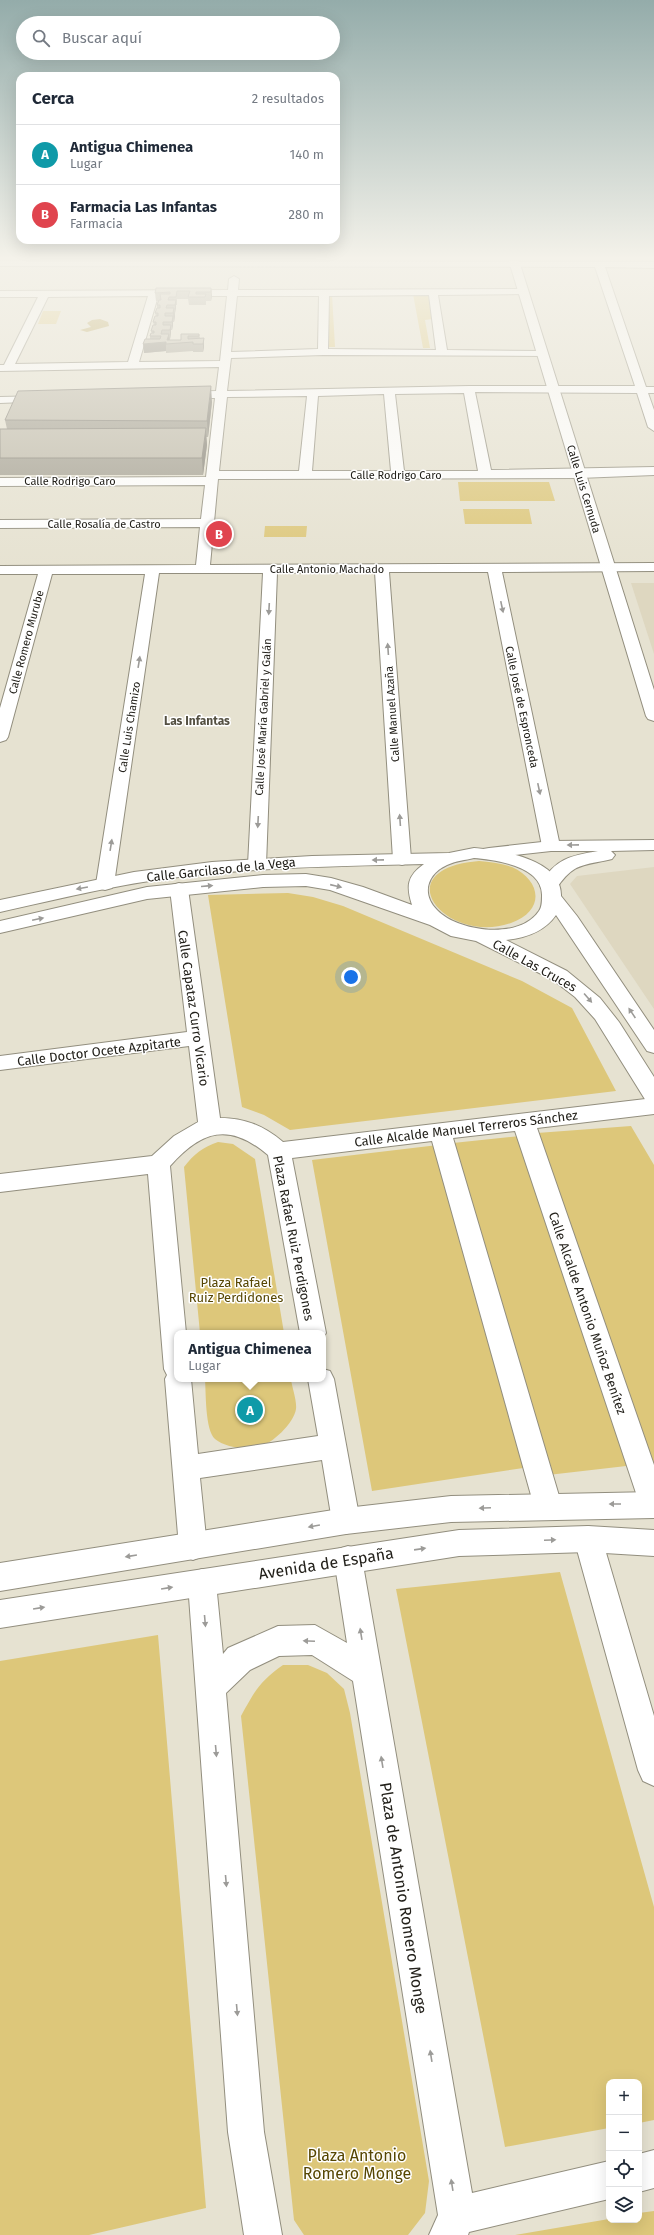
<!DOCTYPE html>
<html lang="es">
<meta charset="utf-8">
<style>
:root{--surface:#fff;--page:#f2f2f3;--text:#1f2937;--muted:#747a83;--line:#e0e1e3;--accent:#d93025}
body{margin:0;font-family:"Fira Sans",sans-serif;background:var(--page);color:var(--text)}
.controls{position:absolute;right:12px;bottom:12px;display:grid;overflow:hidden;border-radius:8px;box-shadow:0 4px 16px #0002}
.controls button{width:36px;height:36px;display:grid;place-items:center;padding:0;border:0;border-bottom:1px solid var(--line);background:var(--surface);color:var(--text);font:20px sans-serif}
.you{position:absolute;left:351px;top:977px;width:14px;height:14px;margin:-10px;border:3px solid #fff;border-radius:50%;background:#1a73e8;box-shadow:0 0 0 6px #1a73e833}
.badge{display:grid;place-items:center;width:26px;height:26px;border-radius:50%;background:var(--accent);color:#fff;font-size:13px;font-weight:700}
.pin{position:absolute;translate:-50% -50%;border:2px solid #fff;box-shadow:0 1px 4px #0006}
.popup{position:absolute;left:174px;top:1330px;width:152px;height:52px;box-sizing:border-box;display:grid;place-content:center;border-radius:8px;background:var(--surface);filter:drop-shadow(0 1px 3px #0005);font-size:13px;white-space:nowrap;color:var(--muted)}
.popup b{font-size:15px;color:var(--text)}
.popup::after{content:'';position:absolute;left:50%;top:100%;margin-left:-8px;border:8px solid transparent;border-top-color:var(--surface)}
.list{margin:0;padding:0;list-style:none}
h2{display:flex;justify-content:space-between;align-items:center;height:52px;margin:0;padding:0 16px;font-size:17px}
h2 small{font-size:13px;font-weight:400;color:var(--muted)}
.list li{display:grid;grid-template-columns:26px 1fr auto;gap:12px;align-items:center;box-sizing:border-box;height:60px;padding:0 16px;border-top:1px solid var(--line)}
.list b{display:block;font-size:15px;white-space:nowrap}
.list p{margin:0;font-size:13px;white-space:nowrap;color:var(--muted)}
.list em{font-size:13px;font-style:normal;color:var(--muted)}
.icon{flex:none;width:22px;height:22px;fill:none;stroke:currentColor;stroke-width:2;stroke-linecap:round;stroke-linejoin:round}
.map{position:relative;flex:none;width:654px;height:2235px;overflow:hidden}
.search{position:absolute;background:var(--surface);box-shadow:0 4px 16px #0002;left:16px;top:16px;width:324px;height:44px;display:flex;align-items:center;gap:10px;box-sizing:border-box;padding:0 14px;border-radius:22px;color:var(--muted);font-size:15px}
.panel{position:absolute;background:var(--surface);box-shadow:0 4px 16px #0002;left:16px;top:72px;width:324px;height:172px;border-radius:12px}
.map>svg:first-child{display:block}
.built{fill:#ded7c0}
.green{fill:#ddc77a}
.water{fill:#b69f4e}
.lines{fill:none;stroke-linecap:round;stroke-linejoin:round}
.street-casing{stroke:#928e7e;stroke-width:2}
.secondary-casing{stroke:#928e7e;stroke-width:2}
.primary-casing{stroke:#928e7e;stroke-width:2}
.street{fill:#fff;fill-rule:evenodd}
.secondary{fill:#fff;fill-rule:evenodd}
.primary{fill:#fff;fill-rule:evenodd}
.wall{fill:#a4a092}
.shaded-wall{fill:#868277}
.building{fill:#bfbaaa;stroke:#868277}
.oneway{fill:#9c9b98}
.labels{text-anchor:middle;stroke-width:3;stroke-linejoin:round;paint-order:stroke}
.far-street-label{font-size:11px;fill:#23211b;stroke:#fff}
.far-neighbourhood-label{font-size:12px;font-weight:bold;fill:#545042;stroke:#fff}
.street-label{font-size:13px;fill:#23211b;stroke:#fff}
.park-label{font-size:13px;fill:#564602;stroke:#fff}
.near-street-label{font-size:16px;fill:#23211b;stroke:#fff}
.near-park-label{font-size:16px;fill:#564602;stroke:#fff}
</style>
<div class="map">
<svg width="654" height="2235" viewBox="0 0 654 2235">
<rect width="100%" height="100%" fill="#e6e2d1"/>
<path class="built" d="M631 583H654V654Z
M654 867V1009L570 884 577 876Z"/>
<path class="green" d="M322 294H332L335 347H319Z
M413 294H428L433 319 425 320 430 348H423Z
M43 311H61L56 324H38Z
M458 482H549L555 501H460Z
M463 509H529L532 524H465Z
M265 526H307L306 537H264Z
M479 861C490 862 501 863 512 867 542 881 545 911 511 923 446 946 383 869 479 861Z
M288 893 313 897 343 906 522 981 572 1008 616 1091 290 1130 264 1115 242 1107 208 895Z
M631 1126 654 1165V1473L537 1133Z
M520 1136 635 1465 548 1475 453 1143Z
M218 1142 233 1144 255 1159 284 1333H200L184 1167C194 1154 203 1147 218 1142Z
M438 1145 530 1467 372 1491 312 1160Z
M205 1379H291C292 1388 297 1400 296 1409 294 1423 272 1444 259 1447 247 1451 224 1447 215 1439 205 1430 206 1392 205 1379Z
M560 1572 654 1907V2120L639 2123V2082H609V2128L505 2147 396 1589Z
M158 1635 206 2208 89 2235H0V1661Z
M283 1665H308L327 1673 344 1689 350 1713 429 2181 425 2213 408 2235H304L294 2220 241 1716C255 1691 259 1682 283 1665Z
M654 2211V2235H515L609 2219 639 2220V2213Z"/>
<path class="water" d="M92 320 100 319 108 322 109 326 87 332 80 330 91 327 87 323Z"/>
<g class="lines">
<defs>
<path id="street" d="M0 261 654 262V268L605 267 646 387H654V393H648L654 410V431L648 427 637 393 475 392 491 470 654 467V475L579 478 218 479 210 565 654 563V571L502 572 560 846 557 850 551 851 545 850 542 846 488 572H389L411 859 408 863 402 865 396 863 393 859 375 572 277 573 266 865 263 869 257 871 251 869 248 865 263 573H159L114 884 112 888 105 890 98 888 96 884 145 574H52L8 737 6 740 0 742V708L38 574H0V566L196 565 200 527 0 528V520L201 519 205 485 0 486V478L206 477 215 398H181L175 395 181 392 216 391 219 367 0 371V365H4L38 297H0V291L228 290 229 279 234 276 239 279 238 290 523 289 528 292 527 294 438 295 447 350 542 351 546 352 547 354 546 356 323 355 231 358 227 391 469 386H635L595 267 0 266ZM429 295 436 350 328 349 329 296ZM148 296 128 362 15 364 48 297ZM158 296H227L220 361 139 362ZM237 296H319L318 349 231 352ZM464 393 478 471H404L395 394ZM384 394 391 471H312L318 396ZM307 396 299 471H219L227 397Z
M45 396 51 399 49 401 0 403V397Z
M179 883 186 885 188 889 220 1118C245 1118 264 1126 283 1142L654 1098V1114L537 1128 654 1465V1518L644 1514 640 1505 515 1131 453 1138 562 1506 558 1515 548 1519 538 1515 534 1506 432 1141 292 1158 326 1333 323 1338V1333H300L268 1155C230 1123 203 1129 170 1166L186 1333H177V1379H191L198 1454 318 1436 308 1379H323V1369L330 1371 334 1379 360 1521 356 1530 346 1534 336 1530 332 1521 322 1460 200 1478 207 1547 203 1556 193 1560 183 1556 179 1547 165 1379 167 1375 164 1369 148 1174 0 1192V1174L152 1156 174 1136 198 1122 189 1046 0 1070V1056L187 1032 170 889 172 885Z
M588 1526 598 1530 602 1539 654 1716V1786L643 1781 638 1770 574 1539 578 1530Z
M348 1546 358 1549 362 1559 472 2193 609 2161V2199L469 2232 468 2235H429L438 2215 353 1681 312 1655 279 1656 250 1670 226 1693 264 2132 282 2235H244L228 2132 188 1583 192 1573 202 1569 212 1573 216 1583 223 1654 228 1648 278 1626 315 1625 347 1643 334 1559 338 1549Z
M654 2150V2188L639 2192V2154Z"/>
<path id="secondary" d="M509 261H519L654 690V721L648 719 646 716Z
M654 840V850L611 851 615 855 612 859C583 866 574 862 556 889L549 891 542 889 540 885C555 859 569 856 598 851H551L489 858 483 857 480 853 483 849 489 848 551 841Z
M654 1492V1518L451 1522 346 1534 0 1591V1563L346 1508 451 1496Z
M588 1526 654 1530V1556L588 1552 459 1556 0 1628V1600L459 1530Z"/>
<path id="primary" d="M474 848C501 850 562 859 561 896L577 916 654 1030V1053L647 1051 556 915C544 932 526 938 506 940L567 971 600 998 619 1022 654 1077V1103L646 1101 595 1019 575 997 553 980 476 941 451 936 430 925 330 890 306 886 263 887 147 899 0 933V921L147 887 263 875 306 874 331 878 363 887 412 905C406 886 407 876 424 864 342 866 260 867 179 877 118 884 59 899 0 912V900L134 872 212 862 312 856 449 853ZM474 858C496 860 543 866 542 896 542 901 542 907 539 911 520 940 458 932 437 910 421 894 427 874 447 865 455 861 466 860 474 858Z"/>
</defs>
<use href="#street" class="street-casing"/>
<use href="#secondary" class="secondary-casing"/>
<use href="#primary" class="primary-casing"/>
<use href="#street" class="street"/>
<use href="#secondary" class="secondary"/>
<use href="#primary" class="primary"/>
</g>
<path class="wall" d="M211 288 212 296 211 301H206V305H189L188 299H177V305H176L175 313V316L174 322H173V325L172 330H171V333L170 339H169L170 340H181V334H199L200 338H204V347L203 352H193V351L166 353V351L144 353 150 339V336L152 333 151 331 154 325 153 322 156 316 155 313 157 308V305L158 301H156L155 293Z
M212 402 208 437H206L207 445 203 475H0V429H7L5 420Z
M241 1401 258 1415 244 1418 242 1406Z"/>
<path class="shaded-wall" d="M211 288 212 296 211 301Z
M176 300V308L175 313V305Z
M174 308 175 316 174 322 173 313Z
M173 316V325L172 330V322Z
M171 325V333L170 339V330Z
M169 334 170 342 167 340Z
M204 338V347L203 352V344Z
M166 342V351L144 353 143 344Z
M211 386 212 402 208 437 207 421Z
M206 428 207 445 203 475 202 458Z
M258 1409V1415L244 1418V1412Z"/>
<path class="building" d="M156 288H211V292H196V294H206L205 297H188L190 291H177L176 297H169L168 300H176L175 305H167L166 308H174L173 313H165V316H173L172 322H163V325H171L170 330H162L161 334H169L167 340H181V334H199V336H188V339L204 338 203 344H193V342L166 344V342L143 344 145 339H160L161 336H150L151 333H154V331H151L153 325H156V322H153L155 316H158V313H155L157 308H160V305H157L159 300H161L160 294H170V292L155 293Z
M211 386 207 421 5 420 18 391Z
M206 428 202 458H0V429Z
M255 1398 258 1409 244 1412 241 1401Z"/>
<defs><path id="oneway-solid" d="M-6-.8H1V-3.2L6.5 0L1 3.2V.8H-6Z"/></defs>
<g class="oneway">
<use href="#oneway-solid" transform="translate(502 607) rotate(78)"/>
<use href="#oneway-solid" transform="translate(269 609) rotate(93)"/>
<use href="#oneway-solid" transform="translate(388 649) rotate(-94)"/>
<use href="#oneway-solid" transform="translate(139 662) rotate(-81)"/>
<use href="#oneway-solid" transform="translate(539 789) rotate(78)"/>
<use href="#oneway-solid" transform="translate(400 820) rotate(-94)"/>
<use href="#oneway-solid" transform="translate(258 822) rotate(93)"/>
<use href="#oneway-solid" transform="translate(111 845) rotate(-81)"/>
<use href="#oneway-solid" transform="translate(573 845) rotate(179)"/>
<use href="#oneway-solid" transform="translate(378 860) rotate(179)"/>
<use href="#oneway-solid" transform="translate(207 886) rotate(-5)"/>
<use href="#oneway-solid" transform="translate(336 886) rotate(13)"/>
<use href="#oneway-solid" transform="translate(82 888) rotate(170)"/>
<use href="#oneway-solid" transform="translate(38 919) rotate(-12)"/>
<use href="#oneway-solid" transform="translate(588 998) rotate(49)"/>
<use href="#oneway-solid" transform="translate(632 1013) rotate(-124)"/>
<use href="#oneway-solid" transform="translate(615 1504) rotate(-180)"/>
<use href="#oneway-solid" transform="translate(485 1508) rotate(178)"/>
<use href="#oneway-solid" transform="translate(314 1526) rotate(170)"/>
<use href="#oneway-solid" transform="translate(550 1540) rotate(-2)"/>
<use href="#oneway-solid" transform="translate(420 1549) rotate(-8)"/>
<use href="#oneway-solid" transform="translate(131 1556) rotate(171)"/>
<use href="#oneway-solid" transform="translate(167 1588) rotate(-9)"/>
<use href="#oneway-solid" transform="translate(39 1608) rotate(-9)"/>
<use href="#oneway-solid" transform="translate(205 1621) rotate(85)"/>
<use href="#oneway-solid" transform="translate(361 1634) rotate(-99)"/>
<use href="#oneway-solid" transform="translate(309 1641) rotate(-178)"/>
<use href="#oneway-solid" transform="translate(216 1751) rotate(85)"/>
<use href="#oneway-solid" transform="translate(382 1762) rotate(-99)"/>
<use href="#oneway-solid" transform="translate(226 1881) rotate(85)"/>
<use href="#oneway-solid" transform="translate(237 2010) rotate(85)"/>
<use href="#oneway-solid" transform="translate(431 2056) rotate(-99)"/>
<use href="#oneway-solid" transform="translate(452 2185) rotate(-99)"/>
</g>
<linearGradient id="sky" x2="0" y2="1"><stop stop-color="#94acaa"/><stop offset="0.45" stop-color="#f4f2ea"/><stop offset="1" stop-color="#f4f2ea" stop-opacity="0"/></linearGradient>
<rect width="654" height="574" fill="url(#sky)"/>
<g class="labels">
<g class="far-street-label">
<text x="396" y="479">Calle Rodrigo Caro</text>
<text x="70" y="485">Calle Rodrigo Caro</text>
<text transform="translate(584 489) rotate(73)" y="4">Calle Luis Cernuda</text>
<text x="104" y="528">Calle Rosalía de Castro</text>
<text x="327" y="573">Calle Antonio Machado</text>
<text transform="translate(26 642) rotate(-75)" y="4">Calle Romero Murube</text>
<text transform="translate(522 707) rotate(78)" y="4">Calle José de Espronceda</text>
<text transform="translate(392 714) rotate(-94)" y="4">Calle Manuel Azaña</text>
<text transform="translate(263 717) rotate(-87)" y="4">Calle José María Gabriel y Galán</text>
<text transform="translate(129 727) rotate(-81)" y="4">Calle Luis Chamizo</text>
</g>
<g class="far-neighbourhood-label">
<text x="197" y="725">Las Infantas</text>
</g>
<g class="street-label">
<text transform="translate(221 869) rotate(-6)" y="5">Calle Garcilaso de la Vega</text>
<text transform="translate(535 965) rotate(29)" y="5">Calle Las Cruces</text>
<text transform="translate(194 1008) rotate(82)" y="5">Calle Capataz Curro Vicario</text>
<text transform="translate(99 1051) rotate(-7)" y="5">Calle Doctor Ocete Azpitarte</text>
<text transform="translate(466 1128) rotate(-7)" y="5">Calle Alcalde Manuel Terreros Sánchez</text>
<text transform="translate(294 1238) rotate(79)" y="5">Plaza Rafael Ruiz Perdigones</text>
<text transform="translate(588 1313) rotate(71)" y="5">Calle Alcalde Antonio Muñoz Benítez</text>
</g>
<g class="park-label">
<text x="236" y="1287">Plaza Rafael<tspan x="236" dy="15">Ruiz Perdidones</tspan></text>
</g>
<g class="near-street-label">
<text transform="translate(326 1563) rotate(-9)" y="6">Avenida de España</text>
<text transform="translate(404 1898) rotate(81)" y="6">Plaza de Antonio Romero Monge</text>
</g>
<g class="near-park-label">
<text x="357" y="2161">Plaza Antonio<tspan x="357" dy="18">Romero Monge</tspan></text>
</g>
</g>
</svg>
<div class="controls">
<button>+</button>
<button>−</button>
<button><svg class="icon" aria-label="locate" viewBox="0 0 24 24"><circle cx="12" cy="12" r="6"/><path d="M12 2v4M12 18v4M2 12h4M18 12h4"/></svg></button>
<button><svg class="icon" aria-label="layers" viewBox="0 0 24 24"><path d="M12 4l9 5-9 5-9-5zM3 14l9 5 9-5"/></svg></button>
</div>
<div class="you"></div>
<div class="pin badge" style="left:250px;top:1410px;background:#0f9aa8">A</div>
<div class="popup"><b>Antigua Chimenea</b>Lugar</div>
<div class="pin badge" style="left:219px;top:534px;background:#e0444e">B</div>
<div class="search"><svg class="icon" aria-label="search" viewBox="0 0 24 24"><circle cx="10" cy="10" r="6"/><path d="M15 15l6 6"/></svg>Buscar aquí</div>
<section class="panel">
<h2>Cerca<small>2 resultados</small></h2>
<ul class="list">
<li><span class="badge" style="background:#0f9aa8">A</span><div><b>Antigua Chimenea</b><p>Lugar</p></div><em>140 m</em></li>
<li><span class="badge" style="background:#e0444e">B</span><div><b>Farmacia Las Infantas</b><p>Farmacia</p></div><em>280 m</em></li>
</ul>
</section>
</div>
